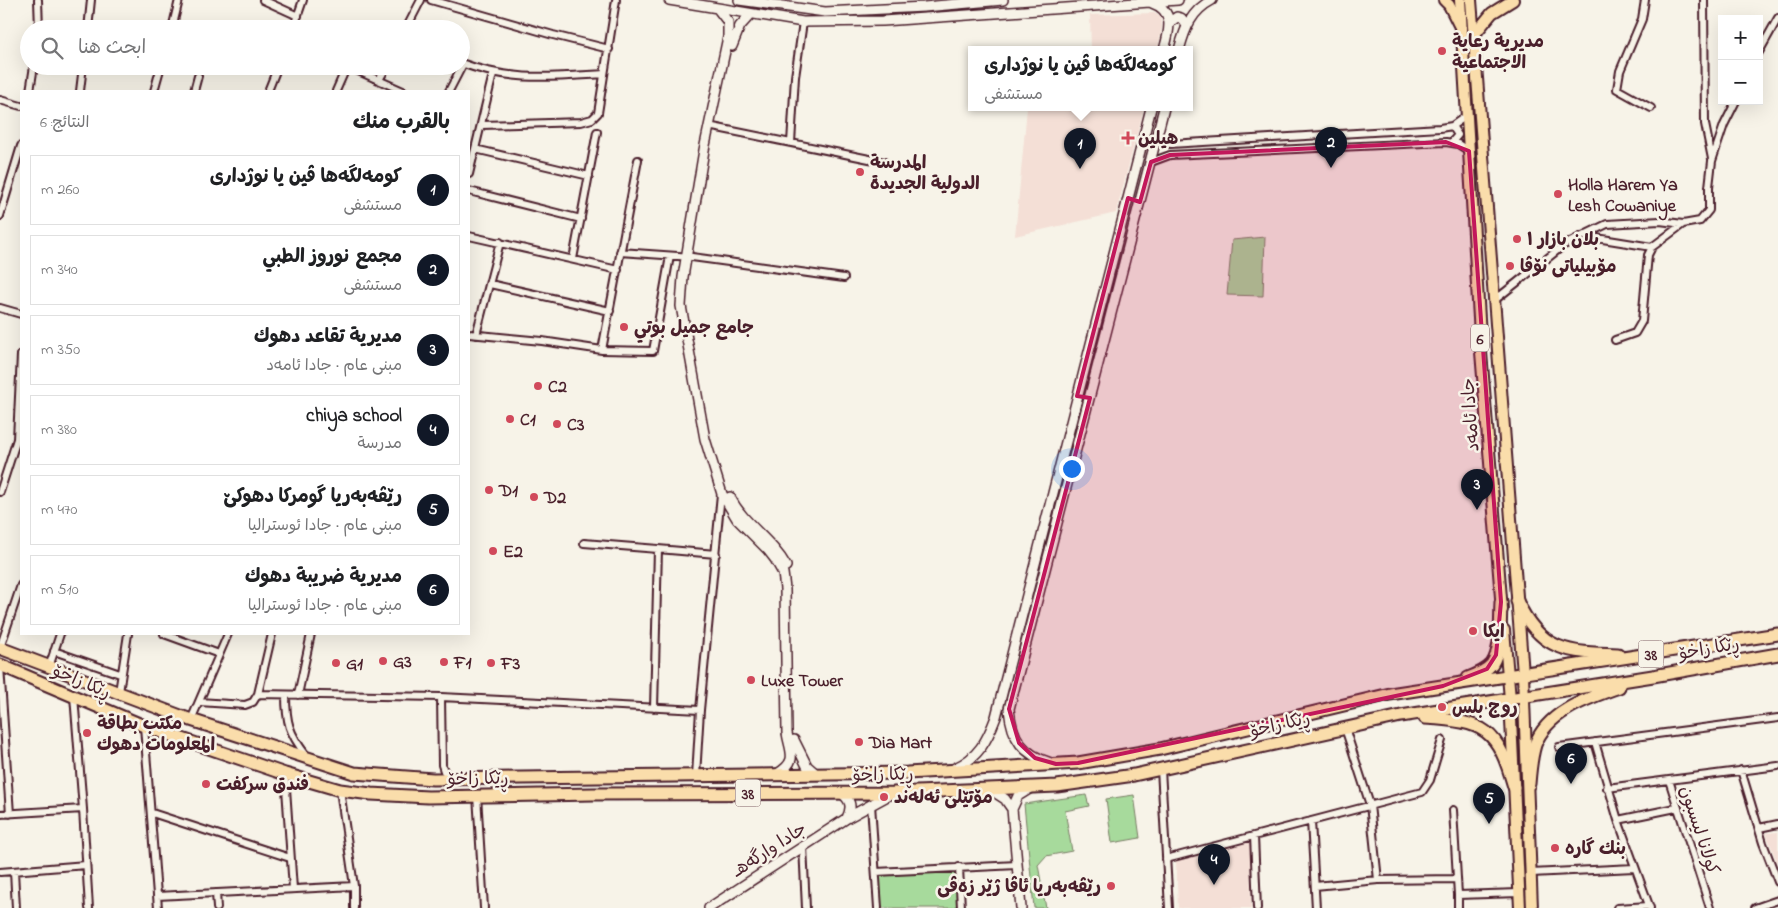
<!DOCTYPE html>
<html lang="ar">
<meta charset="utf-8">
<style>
:root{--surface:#fff;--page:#f2f2f2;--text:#202124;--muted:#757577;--line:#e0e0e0;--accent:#111827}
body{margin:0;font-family:"Indie Flower","Playpen Sans Arabic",sans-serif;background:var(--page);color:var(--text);direction:rtl}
.controls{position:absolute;right:15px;top:15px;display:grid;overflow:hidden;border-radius:0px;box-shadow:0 5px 20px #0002}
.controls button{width:45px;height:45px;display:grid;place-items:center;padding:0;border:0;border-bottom:1px solid var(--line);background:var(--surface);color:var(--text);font:25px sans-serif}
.you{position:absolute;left:1071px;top:468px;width:18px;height:18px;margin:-12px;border:4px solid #fff;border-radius:50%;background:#1a73e8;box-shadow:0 0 0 8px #1a73e833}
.badge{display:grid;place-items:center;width:32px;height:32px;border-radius:50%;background:var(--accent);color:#fff;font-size:16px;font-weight:700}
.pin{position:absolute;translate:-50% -41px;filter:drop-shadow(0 1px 2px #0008)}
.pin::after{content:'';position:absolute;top:26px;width:18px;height:15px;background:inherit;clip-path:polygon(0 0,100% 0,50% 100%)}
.popup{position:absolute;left:968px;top:46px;width:225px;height:65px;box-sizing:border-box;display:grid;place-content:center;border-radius:0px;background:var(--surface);filter:drop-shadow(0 1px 4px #0005);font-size:16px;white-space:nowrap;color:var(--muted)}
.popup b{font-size:19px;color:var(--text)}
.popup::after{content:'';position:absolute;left:50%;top:100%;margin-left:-10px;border:10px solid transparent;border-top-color:var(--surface)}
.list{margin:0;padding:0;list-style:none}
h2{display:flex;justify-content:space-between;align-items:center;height:65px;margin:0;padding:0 20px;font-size:21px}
h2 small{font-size:16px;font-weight:400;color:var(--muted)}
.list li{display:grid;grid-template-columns:32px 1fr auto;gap:15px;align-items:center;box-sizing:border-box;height:70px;margin:0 10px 10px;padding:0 10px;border:1px solid var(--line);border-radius:0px}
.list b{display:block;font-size:19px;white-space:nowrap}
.list p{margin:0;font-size:16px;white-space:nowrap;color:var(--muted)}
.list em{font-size:16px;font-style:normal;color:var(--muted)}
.icon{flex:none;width:28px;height:28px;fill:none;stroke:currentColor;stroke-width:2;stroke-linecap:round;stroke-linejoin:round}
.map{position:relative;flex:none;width:1778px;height:908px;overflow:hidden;direction:ltr}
.search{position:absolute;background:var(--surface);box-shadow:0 5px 20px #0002;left:20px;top:20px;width:450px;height:55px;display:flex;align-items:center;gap:12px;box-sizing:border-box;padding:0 18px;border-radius:28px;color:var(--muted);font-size:19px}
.panel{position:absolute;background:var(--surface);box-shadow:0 5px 20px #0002;left:20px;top:90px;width:450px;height:545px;border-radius:0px;direction:rtl}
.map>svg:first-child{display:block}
.built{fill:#f4dfd6}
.green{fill:#a7da9c;stroke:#787c64}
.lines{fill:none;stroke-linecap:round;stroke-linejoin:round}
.street-casing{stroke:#4a1f2b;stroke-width:10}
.secondary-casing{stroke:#4a1f2b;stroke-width:12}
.primary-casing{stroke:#4a1f2b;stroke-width:14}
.highway-casing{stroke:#4a1f2b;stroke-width:15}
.street{stroke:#f7f3e8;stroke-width:6}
.secondary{stroke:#f7f3e8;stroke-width:9}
.primary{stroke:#faddab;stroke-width:10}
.highway{stroke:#faddab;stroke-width:11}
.marked{fill:#c2185b;fill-opacity:0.2;stroke:#c2185b;stroke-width:4;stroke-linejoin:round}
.poi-dot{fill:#d1495b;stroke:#f7f3e8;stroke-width:2}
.labels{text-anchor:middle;stroke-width:5;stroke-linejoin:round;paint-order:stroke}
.shield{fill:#f7f3e8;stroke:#7e5f64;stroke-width:1}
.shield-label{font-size:16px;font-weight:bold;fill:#4a1f2b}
.poi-label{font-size:18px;font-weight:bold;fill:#4a1f2b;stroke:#f7f3e8;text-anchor:start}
.street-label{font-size:18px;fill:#4a1f2b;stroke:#f7f3e8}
</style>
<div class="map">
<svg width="1778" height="908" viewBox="0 0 1778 908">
<rect width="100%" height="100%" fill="#f7f3e8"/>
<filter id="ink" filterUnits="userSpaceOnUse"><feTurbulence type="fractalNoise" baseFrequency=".02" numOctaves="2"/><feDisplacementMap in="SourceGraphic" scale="10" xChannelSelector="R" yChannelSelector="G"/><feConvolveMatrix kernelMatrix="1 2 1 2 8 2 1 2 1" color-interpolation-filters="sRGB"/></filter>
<g filter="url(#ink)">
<path class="built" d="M1154 13 1160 16 1162 26 1158 50H1091L1090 15Z
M1027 108H1144L1116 213 1015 236Z
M1778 832V865L1766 833Z
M1250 840 1251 908H1178L1176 861Z"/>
<path class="green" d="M1265 237 1263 296 1227 295 1232 240Z
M1086 795 1089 806 1065 811 1072 851 1046 856 1038 865 1046 908H1034L1024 804Z
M1134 795 1140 838 1112 843 1106 799Z
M959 867 961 908H878L876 872Z"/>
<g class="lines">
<defs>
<path id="street" d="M38 0 39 29
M263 0 298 16
M431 0 553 35 609 49
M1645 0 1642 19 1620 71 1617 89 1651 108
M1704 0 1705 124 1712 159
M88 29 91 0
M172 29 179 0
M293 29 303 0
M406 29 421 0
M1759 52 1778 18
M461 63C512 82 551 77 604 74
M347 66 403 91
M379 80 387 66
M30 91 34 66
M80 91 83 66
M154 91 161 66
M194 91 198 76
M268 91 278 66
M336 91 347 66
M449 91 463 64
M0 100 21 106
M482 125 581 122 592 119 598 113 616 0
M713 127 884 162
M1157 137 1170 144 1440 128 1452 126 1466 116
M1452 142 1458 135 1452 126
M791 143 795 77 803 22
M475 149 589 176
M1151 162 1170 155 1446 142 1458 144 1469 151
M469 174 493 74
M469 191 581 219
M0 216 21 146
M469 236 618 270
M1584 236 1652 247
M620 252 692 257 844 278
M573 259 597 132
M490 284 610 311
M1495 300 1564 245 1607 224 1660 221 1683 224 1700 221 1709 210V187L1712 161 1724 125 1736 101
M0 308 21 314
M469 334 542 341 602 350 653 351 670 256
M476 335 500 242
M1615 340 1635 333 1642 321 1648 255 1652 247 1683 224
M602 350 638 160
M0 492 17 439 21 355
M584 543 658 549
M164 634 219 654
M0 648 21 585
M54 651 120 674
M0 666 10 814
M49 667 60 634
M119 692 128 634
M258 694 441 697 700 710
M286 695C286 722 289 733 306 755
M298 695 311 634
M74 696 83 809 89 908
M441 697 442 765 444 771 451 778
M199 702 245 705 253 702 258 694 272 634
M654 708 658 549 716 554
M191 720 228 634
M144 726 158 908
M1345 728 1370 805 1378 880
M1595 742 1618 820 1650 908
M1559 747 1778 718
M1161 769 1169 908
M1741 770 1763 843 1778 882
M285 774 293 889
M696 776 700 710 721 494
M1607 788 1669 780
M340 790 354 886V908
M477 795 484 908
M871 804 878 908
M1453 810 1458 895
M152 813 290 858
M0 814 83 809
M1618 820 1676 808
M1311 821 1316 908
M1759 828 1778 824
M1254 836 1257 908
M803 846 806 908
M1166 859 1422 792 1430 780 1442 740
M959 867 961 908
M14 871 16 908
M0 872 86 865
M876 872 1017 865
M1531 873 1634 868
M1315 886 1378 880 1457 879
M216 893 217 908
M157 896 354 886
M1458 908V895L1519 893
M1617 908 1649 906
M1710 908 1669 780 1778 766
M1755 908 1778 900"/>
<path id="secondary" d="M669 0 803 22 883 21 1178 0
M739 0 825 12 924 7 1003 0
M1152 3C1176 11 1169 32 1164 50
M718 9 728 22V37L704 150 683 277 681 306 705 439 722 494 737 519 768 550 775 559 783 573 785 589 787 733C790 752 799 761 777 774
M1170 22 1177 17 1181 18 1187 25
M732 46 740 26 751 14
M1179 50C1185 28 1191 11 1212 0
M730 497C743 524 771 539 786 566
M794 740 807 766 815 773
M1051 763C1022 754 1012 739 1009 709L1164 108
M955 768C978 758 987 741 996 717L1151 108
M991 790 1005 799 1012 809
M840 792C850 799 853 806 847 818
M709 908 847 818 891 794
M1021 908 1012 809 1018 796 1031 788"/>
<path id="primary" d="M1444 0 1449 5 1459 25
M1460 0 1481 352 1502 610
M1471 0 1523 674 1532 908
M1474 35 1492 13 1513 0
M1504 630 1510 699 1520 908"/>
<path id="highway" d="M1517 601C1540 651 1568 653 1618 654
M0 648 191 720 354 773 433 779 907 773 1078 763 1160 749 1390 694 1778 634
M0 665 144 726 285 774 340 790 371 794 428 797 593 794 893 793 1057 786 1134 775 1401 716 1653 676 1778 654
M1468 678C1476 675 1486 671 1492 664 1502 649 1500 620 1501 602
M1425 718C1486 722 1497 728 1514 787
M1529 784C1530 771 1531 758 1535 745 1547 711 1589 698 1619 687"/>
</defs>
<use href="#street" class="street-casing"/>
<use href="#secondary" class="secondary-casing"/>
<use href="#primary" class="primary-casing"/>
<use href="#highway" class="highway-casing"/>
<use href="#street" class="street"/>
<use href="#secondary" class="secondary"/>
<use href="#primary" class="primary"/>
<use href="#highway" class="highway"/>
</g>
</g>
<path class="marked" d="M1446 142 1469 151 1501 602 1496 655 1487 669 1443 686 1078 763 1056 764 1035 758 1019 743 1009 709 1090 398 1077 396 1128 198 1140 202 1151 162 1170 155Z"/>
<g class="poi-dot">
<circle cx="1442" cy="51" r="5"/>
<path d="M1125.5 130.5h5v5h5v5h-5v5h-5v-5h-5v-5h5z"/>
<circle cx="860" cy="172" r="5"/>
<circle cx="1558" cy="194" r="5"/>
<circle cx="1517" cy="239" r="5"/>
<circle cx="1510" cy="266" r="5"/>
<circle cx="624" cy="327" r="5"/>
<circle cx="538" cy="386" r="5"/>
<circle cx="510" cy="419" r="5"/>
<circle cx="557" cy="424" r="5"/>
<circle cx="489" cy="490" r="5"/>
<circle cx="534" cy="497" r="5"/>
<circle cx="493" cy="551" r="5"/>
<circle cx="1473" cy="631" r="5"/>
<circle cx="383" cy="661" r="5"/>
<circle cx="444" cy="662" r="5"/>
<circle cx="336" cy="663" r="5"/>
<circle cx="491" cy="663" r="5"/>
<circle cx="751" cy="680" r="5"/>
<circle cx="1442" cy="707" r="5"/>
<circle cx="87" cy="733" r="5"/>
<circle cx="859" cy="742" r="5"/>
<circle cx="206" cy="784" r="5"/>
<circle cx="884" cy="797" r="5"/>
<circle cx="1555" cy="848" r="5"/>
<circle cx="1111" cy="886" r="5"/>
</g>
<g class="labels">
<g class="shield">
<rect x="1471" y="324.5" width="18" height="27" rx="4"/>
<rect x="1638.5" y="640.5" width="25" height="27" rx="4"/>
<rect x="735.5" y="779.5" width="25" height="27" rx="4"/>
</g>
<g class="shield-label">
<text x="1480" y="344">6</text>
<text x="1651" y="660">38</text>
<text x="748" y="799">38</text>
</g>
<g class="poi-label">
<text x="1452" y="47">مديرية رعاية<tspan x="1452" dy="21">الاجتماعية</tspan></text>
<text x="1138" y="144">هيلين</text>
<text x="870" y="168">المدرسة<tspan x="870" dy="21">الدولية الجديدة</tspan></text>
<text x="1568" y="190">Holla Harem Ya<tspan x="1568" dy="21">Lesh Cowaniye</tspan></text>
<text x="1527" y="245">بلان بازار ١</text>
<text x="1520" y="272">مۆبیلیاتی نۆڤا</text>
<text x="634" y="333">جامع جميل بوتي</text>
<text x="548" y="392">C2</text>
<text x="520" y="425">C1</text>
<text x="567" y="430">C3</text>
<text x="499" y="496">D1</text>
<text x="544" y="503">D2</text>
<text x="503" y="557">E2</text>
<text x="1483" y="637">ايكا</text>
<text x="393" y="667">G3</text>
<text x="454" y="668">F1</text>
<text x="346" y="669">G1</text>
<text x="501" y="669">F3</text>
<text x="761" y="686">Luxe Tower</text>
<text x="1452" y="713">روج بلس</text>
<text x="97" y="729">مكتب بطاقة<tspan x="97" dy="21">المعلومات دهوك</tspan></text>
<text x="869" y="748">Dia Mart</text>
<text x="216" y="790">فندق سركفت</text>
<text x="894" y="803">مۆتێلی ئەلەند</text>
<text x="1565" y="854">بنك گاره</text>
<text x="1101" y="892" text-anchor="end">رێڤەبەریا ئاڤا ژێر زەڤی</text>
</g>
<g class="street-label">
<text transform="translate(1470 415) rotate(-94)" y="6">جادا ئامەد</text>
<text transform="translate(1709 648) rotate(-10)" y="6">ڕێکا زاخۆ</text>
<text transform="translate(82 681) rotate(23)" y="6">ڕێکا زاخۆ</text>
<text transform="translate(1280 724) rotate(-13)" y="6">ڕێکا زاخۆ</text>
<text transform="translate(883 774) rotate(-1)" y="6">ڕێکا زاخۆ</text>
<text transform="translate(478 778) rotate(-1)" y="6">ڕێکا زاخۆ</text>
<text transform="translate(1700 830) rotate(72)" y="6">كولانا ليسبون</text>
<text transform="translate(769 849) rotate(-33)" y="6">جادا وارگه‌هـ</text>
</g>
</g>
</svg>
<div class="controls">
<button>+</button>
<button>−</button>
</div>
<div class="you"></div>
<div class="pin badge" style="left:1080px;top:169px">1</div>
<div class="popup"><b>کومەلگەها ڤین یا نوژداری</b>مستشفى</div>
<div class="pin badge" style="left:1331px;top:168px">2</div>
<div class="pin badge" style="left:1477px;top:510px">3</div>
<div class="pin badge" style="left:1214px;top:885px">4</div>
<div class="pin badge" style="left:1489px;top:824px">5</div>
<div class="pin badge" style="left:1571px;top:784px">6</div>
<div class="search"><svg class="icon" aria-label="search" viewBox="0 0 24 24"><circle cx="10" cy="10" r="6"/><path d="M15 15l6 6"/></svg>ابحث هنا</div>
<section class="panel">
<h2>بالقرب منك<small>النتائج: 6</small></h2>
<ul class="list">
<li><span class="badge">1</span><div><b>کومەلگەها ڤین یا نوژداری</b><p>مستشفى</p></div><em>260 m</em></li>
<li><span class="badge">2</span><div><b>مجمع نوروز الطبي</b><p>مستشفى</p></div><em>340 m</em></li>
<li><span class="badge">3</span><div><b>مديرية تقاعد دهوك</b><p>مبنى عام · جادا ئامەد</p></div><em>350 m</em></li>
<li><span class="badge">4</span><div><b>chiya school</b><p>مدرسة</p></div><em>380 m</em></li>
<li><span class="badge">5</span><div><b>رێڤه‌به‌ریا گومركا دهوكێ</b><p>مبنى عام · جادا ئوسترالیا</p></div><em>470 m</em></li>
<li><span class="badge">6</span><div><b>مديرية ضريبة دهوك</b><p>مبنى عام · جادا ئوسترالیا</p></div><em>510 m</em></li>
</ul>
</section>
</div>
